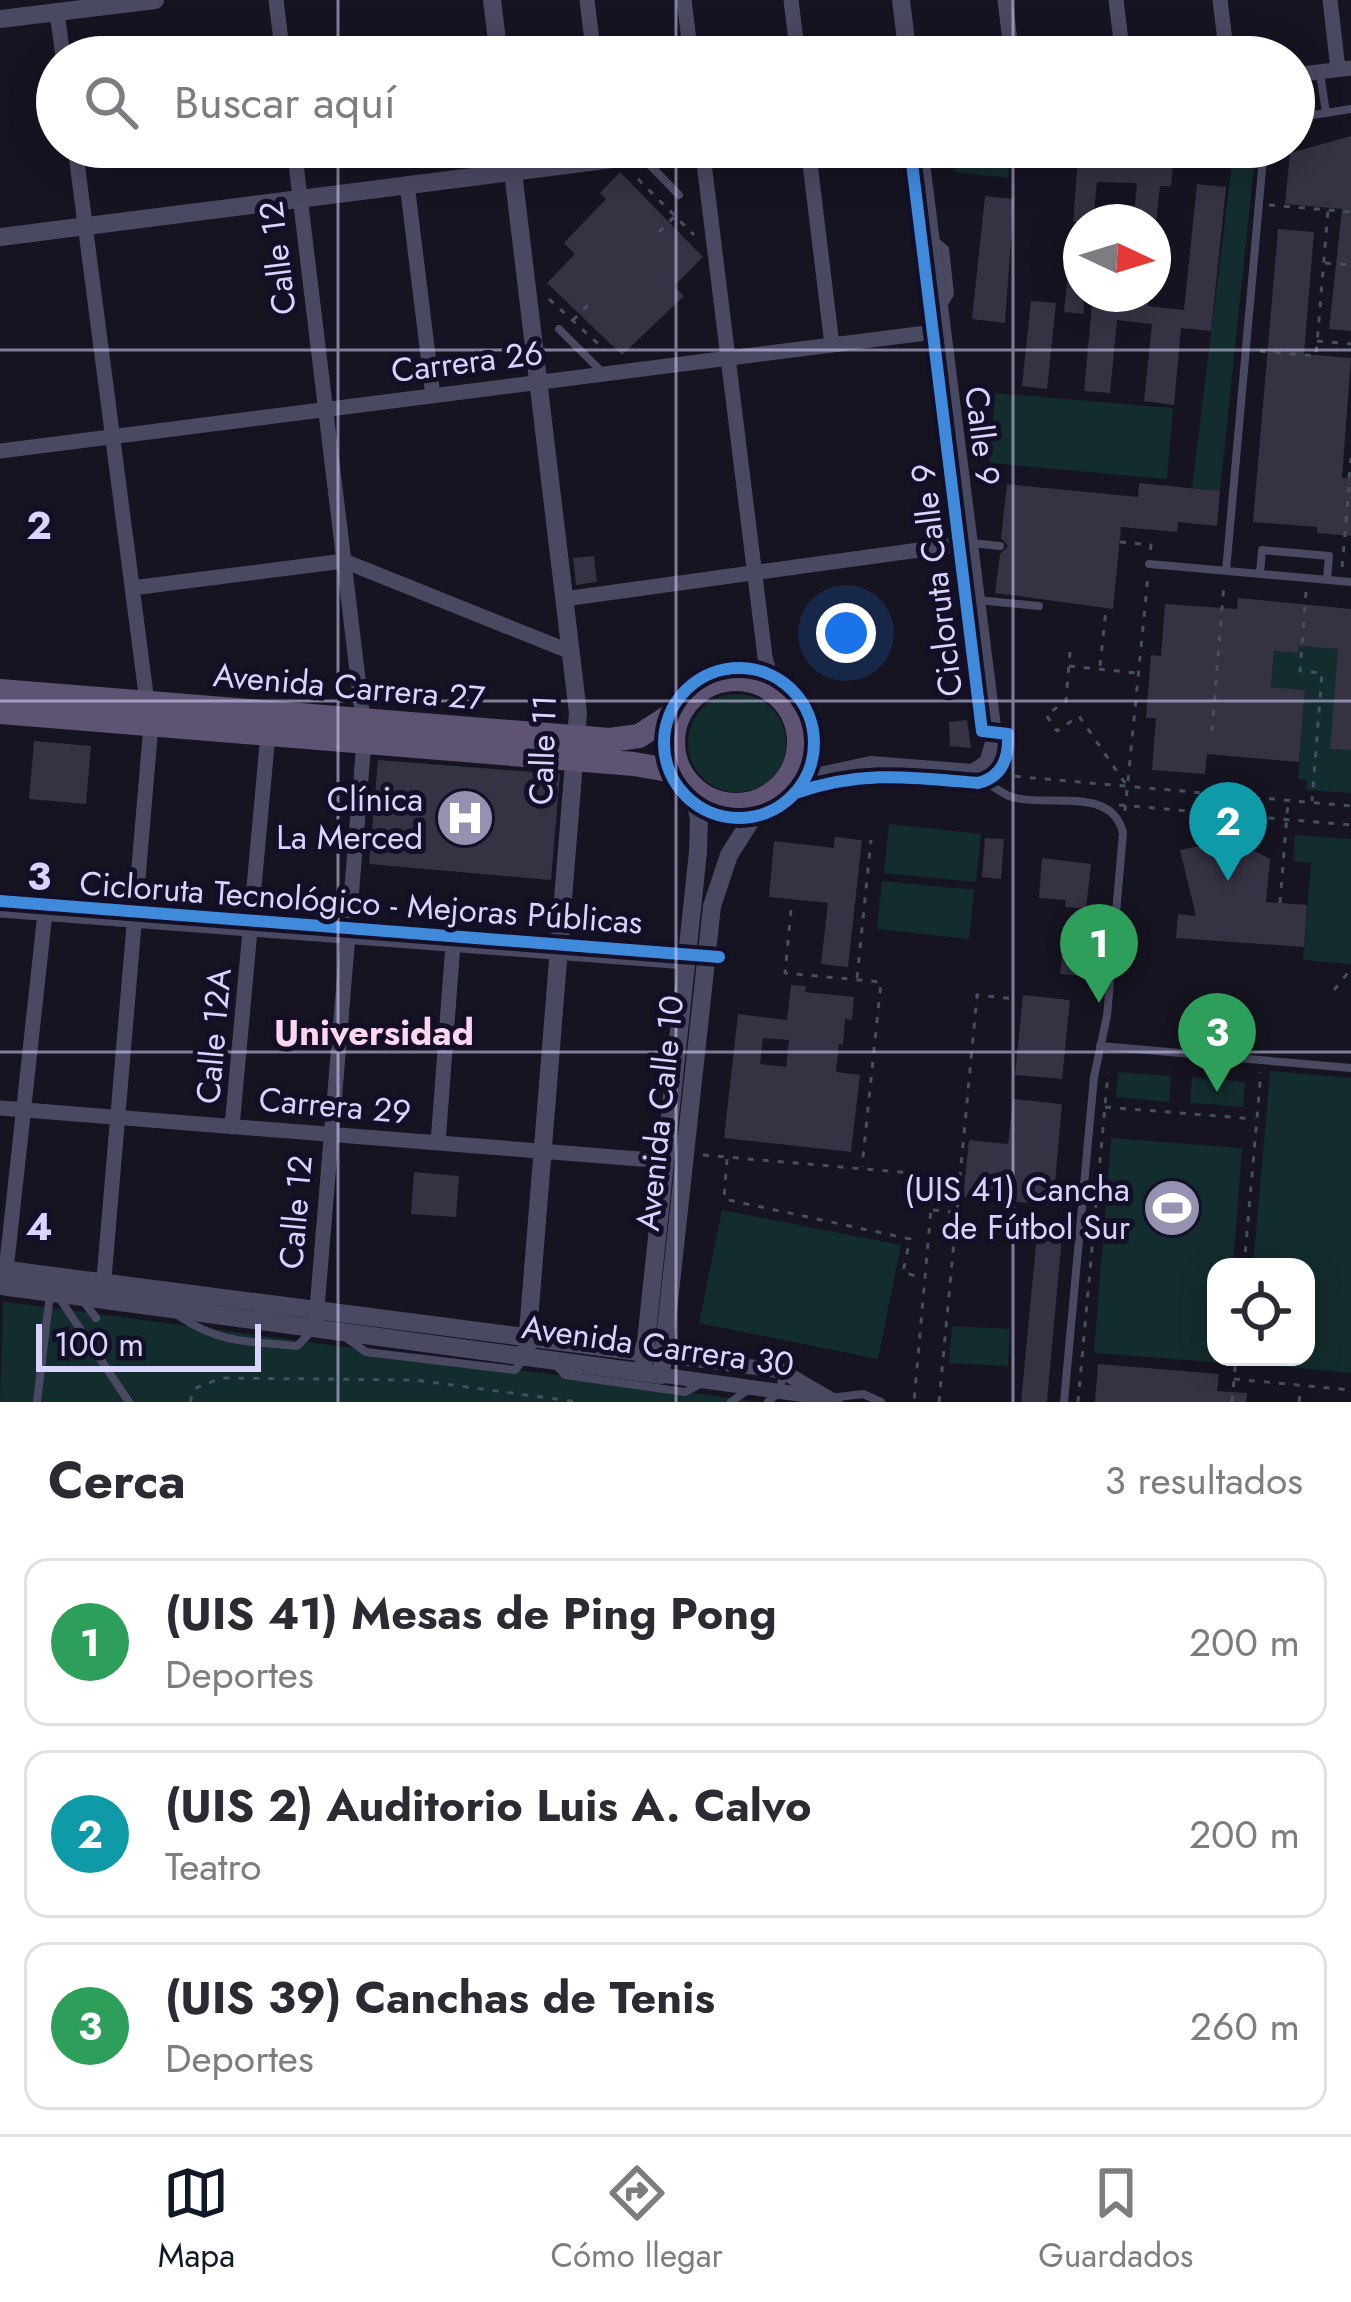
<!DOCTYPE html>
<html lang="es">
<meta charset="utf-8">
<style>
:root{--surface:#fff;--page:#f2f2f3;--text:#2b2b33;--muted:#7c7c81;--line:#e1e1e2;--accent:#111827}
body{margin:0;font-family:Jost,sans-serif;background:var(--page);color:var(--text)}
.controls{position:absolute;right:36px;bottom:36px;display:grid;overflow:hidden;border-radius:24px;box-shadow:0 6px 30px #0003}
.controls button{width:108px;height:108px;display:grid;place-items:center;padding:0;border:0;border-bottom:3px solid var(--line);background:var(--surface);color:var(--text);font:60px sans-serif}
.compass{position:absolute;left:1063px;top:204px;width:108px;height:108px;border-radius:50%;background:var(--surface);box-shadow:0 6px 30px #0003;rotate:94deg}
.scale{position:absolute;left:36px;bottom:30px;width:225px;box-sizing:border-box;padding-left:12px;border:6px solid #d9d4ff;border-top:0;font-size:33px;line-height:42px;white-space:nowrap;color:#d9d4ff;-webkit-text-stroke:9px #130f26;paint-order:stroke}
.you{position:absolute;left:846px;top:633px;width:42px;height:42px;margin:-30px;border:9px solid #fff;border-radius:50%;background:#1a73e8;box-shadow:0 0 0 18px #1a73e833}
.badge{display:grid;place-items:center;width:78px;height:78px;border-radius:50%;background:var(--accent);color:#fff;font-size:39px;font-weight:700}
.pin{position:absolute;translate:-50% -99px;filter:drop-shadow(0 3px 6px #0008)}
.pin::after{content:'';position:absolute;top:63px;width:42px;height:36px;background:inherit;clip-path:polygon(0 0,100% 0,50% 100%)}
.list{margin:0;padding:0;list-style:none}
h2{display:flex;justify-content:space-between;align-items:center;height:156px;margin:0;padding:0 48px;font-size:51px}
h2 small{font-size:39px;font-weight:400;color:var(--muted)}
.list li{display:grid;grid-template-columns:78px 1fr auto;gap:36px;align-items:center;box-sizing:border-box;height:168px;margin:0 24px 24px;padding:0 24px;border:3px solid var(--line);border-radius:24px}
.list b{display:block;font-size:45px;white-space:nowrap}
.list p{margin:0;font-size:39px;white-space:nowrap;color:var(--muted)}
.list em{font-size:39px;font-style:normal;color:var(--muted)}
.icon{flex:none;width:66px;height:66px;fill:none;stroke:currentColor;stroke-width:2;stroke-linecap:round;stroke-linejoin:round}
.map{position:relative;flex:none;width:1351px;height:1402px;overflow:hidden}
.search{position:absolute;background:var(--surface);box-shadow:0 6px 30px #0003;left:36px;right:36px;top:36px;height:132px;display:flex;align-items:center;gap:30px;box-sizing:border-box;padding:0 42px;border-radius:66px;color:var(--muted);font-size:45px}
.sheet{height:732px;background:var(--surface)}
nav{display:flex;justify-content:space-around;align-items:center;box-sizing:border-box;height:168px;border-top:3px solid var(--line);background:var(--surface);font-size:33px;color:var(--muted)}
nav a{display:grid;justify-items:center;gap:6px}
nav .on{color:var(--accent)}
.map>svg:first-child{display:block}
.green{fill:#132c2d}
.building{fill:#343243;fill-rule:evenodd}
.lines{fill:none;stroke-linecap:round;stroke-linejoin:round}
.path{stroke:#44505f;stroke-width:3;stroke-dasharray:6 9;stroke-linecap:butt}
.service{stroke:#4a4962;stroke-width:8}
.minor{stroke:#4a4962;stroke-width:15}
.tertiary{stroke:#4a4962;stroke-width:18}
.primary{stroke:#5e5373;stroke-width:24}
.cycleway-casing{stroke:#130f26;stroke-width:20}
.cycleway{stroke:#408adc;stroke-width:12}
.grid{fill:none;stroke:#d9d4ff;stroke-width:3;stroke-opacity:0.55}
.labels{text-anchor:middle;stroke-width:10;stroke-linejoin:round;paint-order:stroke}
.street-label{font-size:33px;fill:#d9d4ff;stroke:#130f26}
.poi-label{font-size:33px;fill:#d9d4ff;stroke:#130f26;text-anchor:end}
.neighbourhood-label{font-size:36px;font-weight:bold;fill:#ffd6f0;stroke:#130f26}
.grid-label{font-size:39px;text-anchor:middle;font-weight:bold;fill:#d9d4ff;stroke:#130f26;stroke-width:10;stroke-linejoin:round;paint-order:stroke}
</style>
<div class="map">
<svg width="1351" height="1402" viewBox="0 0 1351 1402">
<rect width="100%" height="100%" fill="#161421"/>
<path class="green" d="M958 147 1011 150 1008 178 955 172Z
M1234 147H1256L1220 491 1192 488Z
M995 393 1173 408 1167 479 989 463Z
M1298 646 1338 649 1331 749 1351 750V793L1306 790 1307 780 1298 779 1305 690 1271 687 1274 651 1297 653Z
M688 743a49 49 0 1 1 98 0a49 49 0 1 1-98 0Z
M889 824 981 834 976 882 884 873Z
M1295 835 1351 839V964L1303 960 1311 863 1293 861Z
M882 881 974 890 969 939 877 929Z
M1270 1071 1351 1078V1373L1245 1363V1357H1306V1267H1253Z
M1118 1072 1171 1076 1169 1102 1116 1097Z
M1192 1077 1245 1082 1243 1107 1190 1103Z
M1111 1138 1242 1148 1233 1267H1216V1357H1226V1363L1094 1353Z
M722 1210 901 1245 878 1359 699 1323Z
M3 1302 39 1306 760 1402H0Z
M952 1326 1010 1329 1008 1366 949 1363Z"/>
<path class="building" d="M1351 136V331L1329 329 1342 209 1285 204 1290 153Z
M1079 147H1175L1171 186H1160L1156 222H1133L1137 183 1097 182 1093 222H1073Z
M620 172 703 257 674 286 684 296 622 355 547 283 575 254 564 243 606 199 600 193Z
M1197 184 1226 187 1211 331 1181 328 1174 405 1144 401 1152 324 1117 320 1110 393 1084 391 1092 305 1125 308 1126 294H1149L1148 306 1184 310Z
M985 196 1014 199 1005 323 972 319Z
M1278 229 1314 232 1304 354 1351 358 1342 478H1351V536L1317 533V527L1253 522Z
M1073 230 1081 231 1084 314 1064 312Z
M1031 301 1056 303 1047 389 1022 386Z
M1139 483 1220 491 1217 526 1178 522 1177 532 1121 527 1113 609 995 593 1000 554 1008 546 1001 538 1007 484 1138 497Z
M594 556 597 582 576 585 573 558Z
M1238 598 1351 609V750L1330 749 1338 649 1298 646V653L1274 651 1271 687 1305 690 1299 762 1207 754 1205 774 1152 770 1156 718H1146L1151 655 1161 656 1165 604 1237 609Z
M967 720 971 748 950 746 949 722Z
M34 741 91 746 86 804 29 799Z
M378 760 560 774 551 880 369 864Z
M835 837 862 840 848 967 821 964 828 903 769 897 774 841 834 848Z
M985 838 1004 839 1001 879 982 877Z
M1218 842 1241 844 1270 859 1266 902 1307 905 1304 947 1176 938 1178 914 1196 916 1180 850Z
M1042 858 1091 864 1086 909 1065 907 1066 900 1039 898Z
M1065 931 1086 934 1082 976 1060 974Z
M791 985 806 986 805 992 854 997 852 1020 845 1019 843 1045 839 1044 836 1072 860 1075 851 1152 724 1138 738 1014 787 1020ZM763 1038 789 1040 786 1067 760 1064Z
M1023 995 1070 1000 1062 1079 1015 1075Z
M1013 1099 1062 1104 1053 1205 963 1197 969 1140 1008 1144Z
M414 1172 459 1176 456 1217 411 1214Z
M1037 1234 1062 1236 1047 1402H1021Z
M1098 1364 1219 1374 1217 1391 1247 1393 1246 1402H1095Z"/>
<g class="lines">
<path class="path" d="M638 179 694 235
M1269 205 1351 212
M659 232 674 217
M1325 263 1351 265
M549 299 605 350
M573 320 588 305
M1317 341 1351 344
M1260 351 1316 356 1328 210
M1349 478 1351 458
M1120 542 1151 545 1150 554
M1342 567 1349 487
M1306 592 1300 671 1322 673 1312 801
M1070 652 1066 701 1046 715 1057 731 1079 716 1125 783
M1069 666 1137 673
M1100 666 1106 609
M1212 731 1224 584
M1000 775 1351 806
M1119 805 1351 825
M1125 811 1148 576
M1280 903 1288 802
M791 910 785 973 881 982 862 1167
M857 978 871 840
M1334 990 1351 969
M1105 1107 1255 1119
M703 1155 934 1175 914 1402
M727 1159 724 1199 910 1239 903 1272 922 1278
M933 1210 953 1212
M1244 1267 1261 1072
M1234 1379 1351 1390
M190 1402 194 1389 221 1378 415 1380 579 1402
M939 1402 977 995 1016 999
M1078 1402 1108 1073
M1232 1402 1236 1357
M1299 1402 1301 1387"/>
<path class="service" d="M1320 73 1326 113
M1294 118 1351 109
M645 160 679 195
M936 242 945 249 950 294 944 304
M559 329 603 373
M972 543 1000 546
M1149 564 1351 582
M1226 571 1264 147
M1260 573 1262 550 1329 556 1327 579
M977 600 1039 606
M975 775C986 781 998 791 1009 796 1045 809 1112 784 1123 833L1107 1016 1094 1077 1064 1402
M1100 1046 1351 1068
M60 1299 129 1402
M84 1302 96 1318
M179 1316C221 1344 248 1341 297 1346L313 1330
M348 1339 366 1352 515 1370 522 1361
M557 1366 565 1375 685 1392 702 1383
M830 1398 863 1394 881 1402
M37 1402 50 1294
M731 1402 749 1389
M768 1402 780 1391 783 1373"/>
<path class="minor" d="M276 0 283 57
M587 0 594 57
M684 0 691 57
M791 0 798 57
M1005 0 1012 57
M1116 0 1123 57
M1220 0 1227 57
M1330 0 1338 69
M57 12 63 57
M1294 75 1351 68
M75 147 147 702
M294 147 363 720
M702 147 765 657 775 692
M808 147 832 345
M407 184 433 396
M0 451 942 331
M132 588 344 561 571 652
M564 599 970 543
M0 910 686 962
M0 1108 665 1161
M232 1127 268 734
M438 1143 453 944
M5 1280 45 913
M103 1290 151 725
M316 1320 364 742
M663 1355 782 1371 835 1402
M661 1375 820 1397"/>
<path class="tertiary" d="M492 0 499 57
M901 0 908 57
M0 19 155 0
M510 147 578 713 526 1357
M0 237 708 147
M783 784 871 765 973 773 988 763 994 743 919 147
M0 1269 663 1355
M0 1286 661 1375 712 906 729 855 765 798
M644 1360 698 852 699 818 691 787"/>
<path class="primary" d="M673 742a63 63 0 1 1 126 0a63 63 0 1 1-126 0Z
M0 691 610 740 639 736 684 707
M0 712 634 764 680 772"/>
<defs>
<path id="cycleway" d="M664 743a75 75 0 1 1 150 0a75 75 0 1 1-150 0Z
M795 793C861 770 911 777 978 783 1003 777 1009 757 1008 734L982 731 910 147
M0 901 719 957"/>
</defs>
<use href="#cycleway" class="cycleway-casing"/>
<use href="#cycleway" class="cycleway"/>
</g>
<path class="grid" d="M338 0V57M676 0V57M1013 0V57M338 147V1402M676 147V1402M1013 147V1402M0 350H1351M0 701H1351M0 1052H1351"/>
<defs>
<symbol id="hospital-disc" viewBox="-11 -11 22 22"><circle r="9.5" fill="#9591b1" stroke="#130f26"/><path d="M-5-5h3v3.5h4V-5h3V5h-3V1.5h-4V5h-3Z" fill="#fff"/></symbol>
<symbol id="stadium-disc" viewBox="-11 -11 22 22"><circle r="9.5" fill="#9591b1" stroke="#130f26"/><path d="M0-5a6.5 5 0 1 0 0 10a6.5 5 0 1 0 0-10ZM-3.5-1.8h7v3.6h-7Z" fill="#fff"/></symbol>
</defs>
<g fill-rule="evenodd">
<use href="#hospital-disc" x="432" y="785" width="66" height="66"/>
<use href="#stadium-disc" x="1139" y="1175" width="66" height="66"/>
</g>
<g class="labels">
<g class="street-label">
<text transform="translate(277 258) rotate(-97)" y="12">Calle 12</text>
<text transform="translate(467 361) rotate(-7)" y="12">Carrera 26</text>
<text transform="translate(983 436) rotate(83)" y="12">Calle 9</text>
<text transform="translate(936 580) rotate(-97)" y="12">Cicloruta Calle 9</text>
<text transform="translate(349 686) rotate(5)" y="12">Avenida Carrera 27</text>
<text transform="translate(542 750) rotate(-88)" y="12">Calle 11</text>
<text transform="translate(361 902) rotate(4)" y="12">Cicloruta Tecnológico - Mejoras Públicas</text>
<text transform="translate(213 1036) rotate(-85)" y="12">Calle 12A</text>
<text transform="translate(335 1105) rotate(5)" y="12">Carrera 29</text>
<text transform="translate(659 1113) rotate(-84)" y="12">Avenida Calle 10</text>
<text transform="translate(295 1212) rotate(-85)" y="12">Calle 12</text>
<text transform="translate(658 1345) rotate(8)" y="12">Avenida Carrera 30</text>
</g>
<g class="poi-label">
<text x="423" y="811">Clínica<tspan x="423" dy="38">La Merced</tspan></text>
<text x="1130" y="1201">(UIS 41) Cancha<tspan x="1130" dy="38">de Fútbol Sur</tspan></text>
</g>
<g class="neighbourhood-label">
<text x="374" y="1045">Universidad</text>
</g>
</g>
<g class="grid-label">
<text x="39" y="539">2</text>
<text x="39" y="890">3</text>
<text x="39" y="1240">4</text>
</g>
</svg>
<div class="controls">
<button><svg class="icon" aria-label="locate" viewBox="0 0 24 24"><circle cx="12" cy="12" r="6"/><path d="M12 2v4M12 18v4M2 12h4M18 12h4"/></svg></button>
</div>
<svg class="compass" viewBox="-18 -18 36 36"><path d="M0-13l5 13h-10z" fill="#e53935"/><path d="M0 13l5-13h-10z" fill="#7c7c81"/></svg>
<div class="scale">100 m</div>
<div class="you"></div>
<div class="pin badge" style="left:1099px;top:1003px;background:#2e9e5b">1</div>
<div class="pin badge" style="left:1228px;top:881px;background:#0f9aa8">2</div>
<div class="pin badge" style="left:1217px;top:1092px;background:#2e9e5b">3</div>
<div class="search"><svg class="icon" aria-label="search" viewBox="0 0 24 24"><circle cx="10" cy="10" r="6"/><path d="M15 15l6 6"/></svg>Buscar aquí</div>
</div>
<section class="sheet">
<h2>Cerca<small>3 resultados</small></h2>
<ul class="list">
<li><span class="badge" style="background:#2e9e5b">1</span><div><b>(UIS 41) Mesas de Ping Pong</b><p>Deportes</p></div><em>200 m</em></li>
<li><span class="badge" style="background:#0f9aa8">2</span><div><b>(UIS 2) Auditorio Luis A. Calvo</b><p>Teatro</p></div><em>200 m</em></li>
<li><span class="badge" style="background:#2e9e5b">3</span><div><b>(UIS 39) Canchas de Tenis</b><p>Deportes</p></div><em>260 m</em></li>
</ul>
</section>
<nav>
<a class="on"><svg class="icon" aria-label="map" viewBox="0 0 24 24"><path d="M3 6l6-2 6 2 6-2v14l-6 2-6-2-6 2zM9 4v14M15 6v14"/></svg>Mapa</a>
<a><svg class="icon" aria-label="directions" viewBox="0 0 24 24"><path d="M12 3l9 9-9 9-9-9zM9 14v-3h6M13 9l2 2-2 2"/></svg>Cómo llegar</a>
<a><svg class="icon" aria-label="saved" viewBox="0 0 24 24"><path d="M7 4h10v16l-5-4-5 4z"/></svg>Guardados</a>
</nav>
